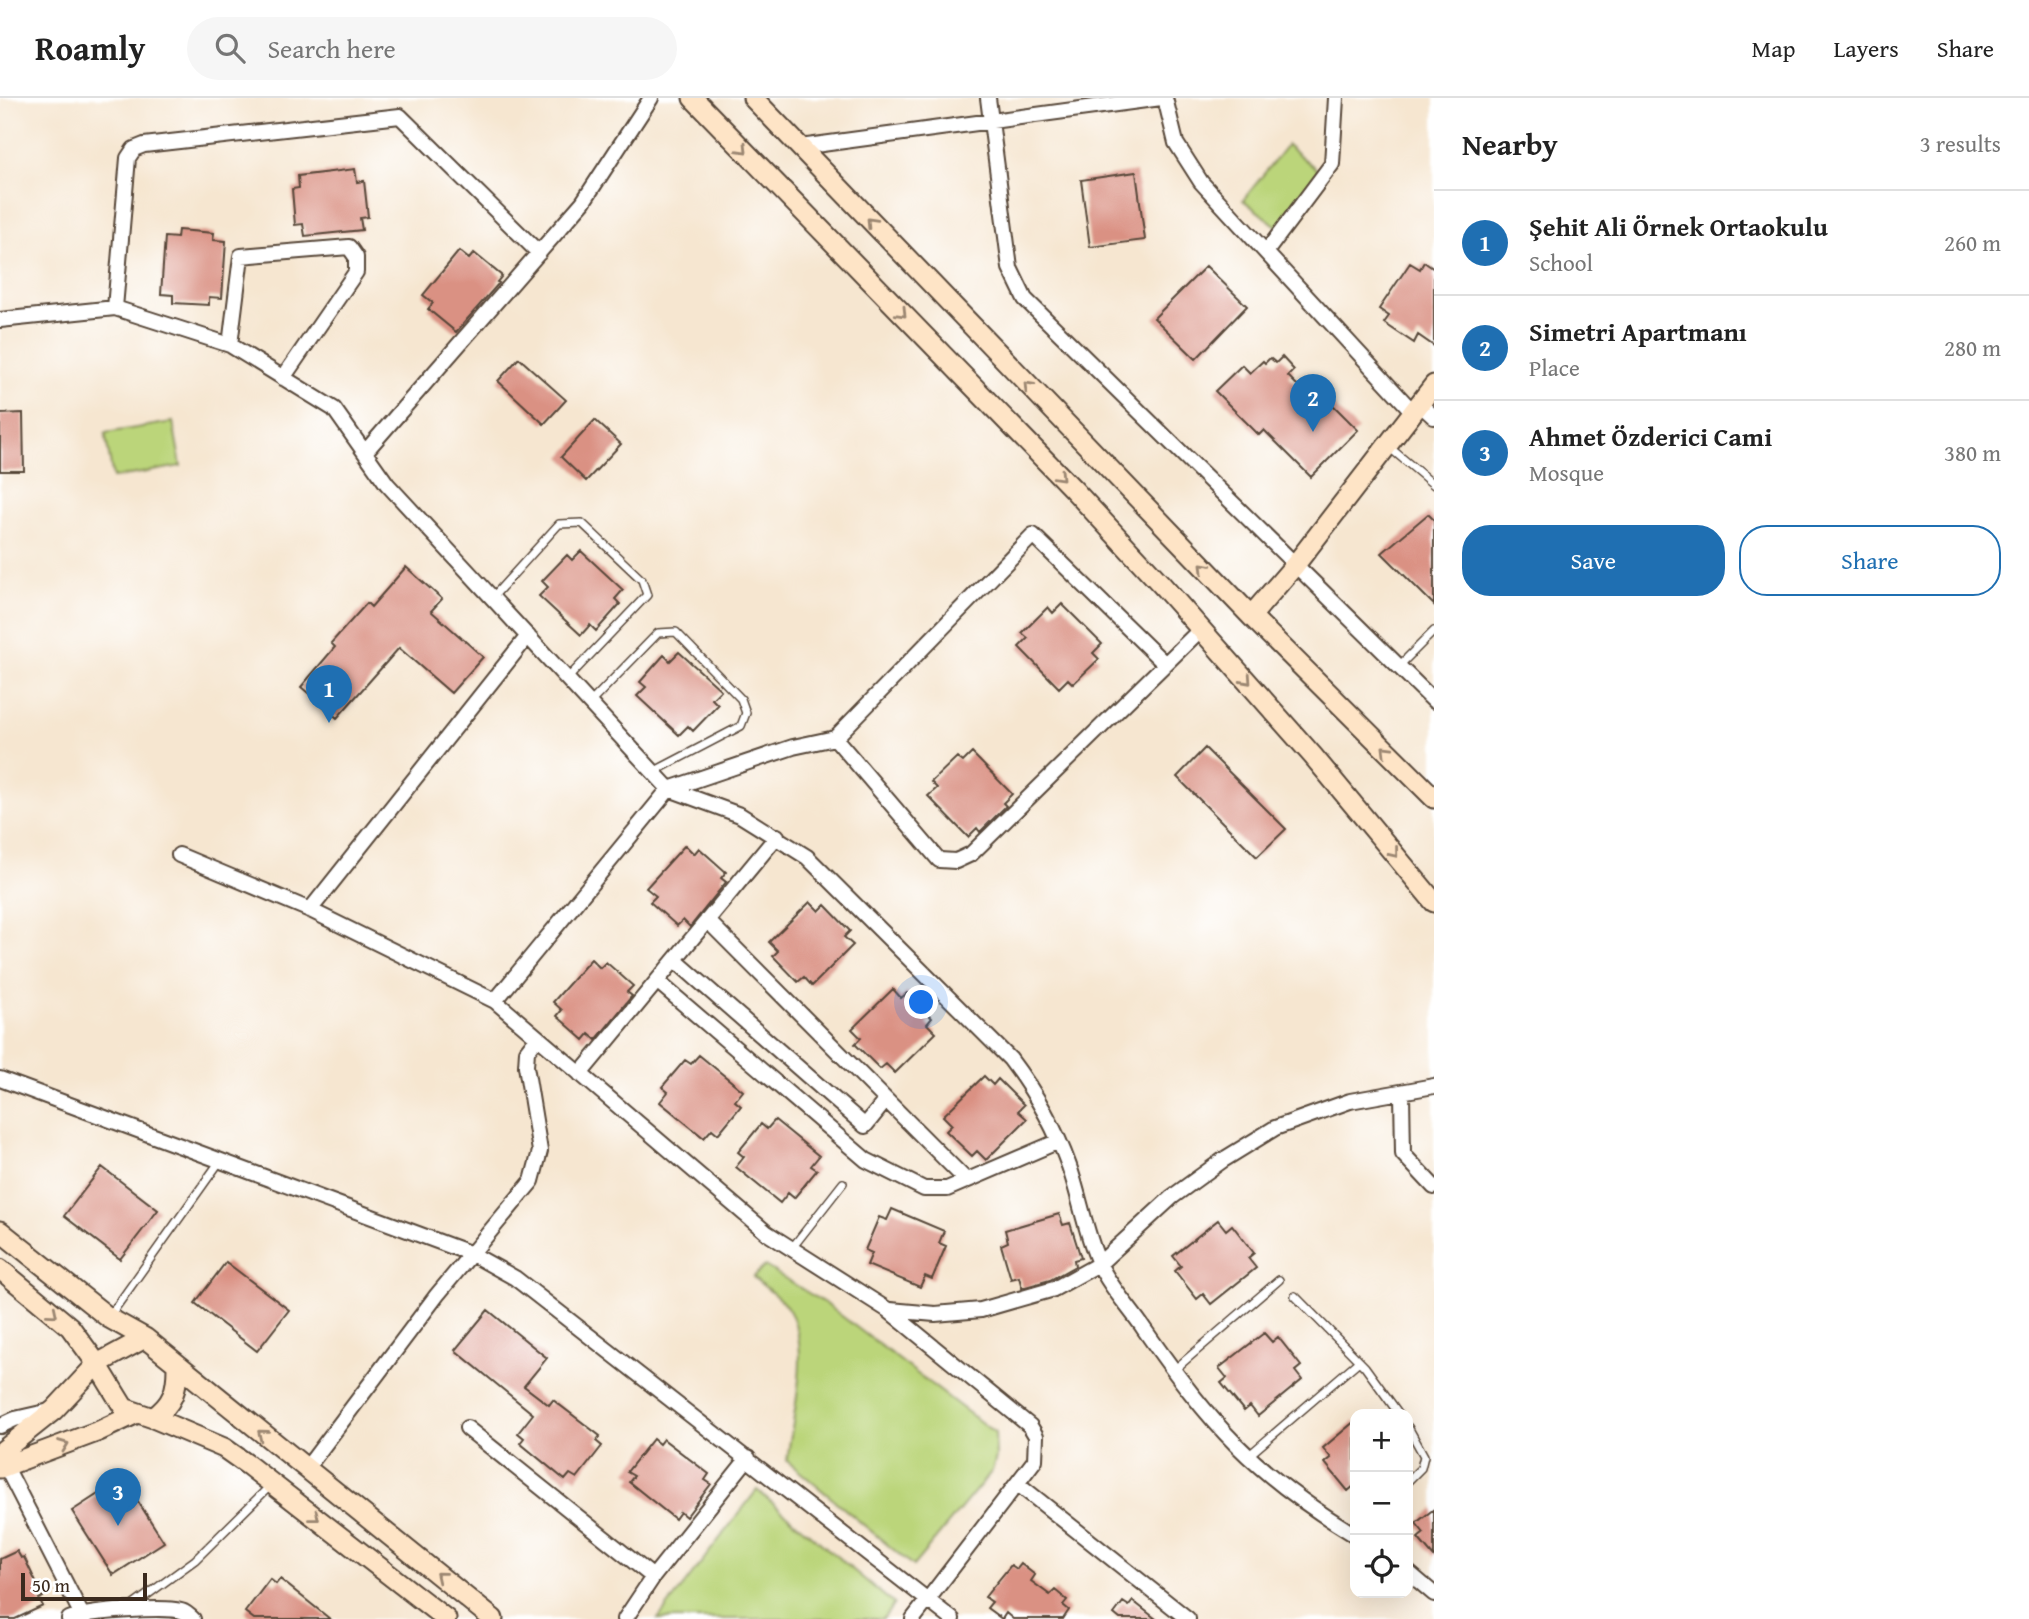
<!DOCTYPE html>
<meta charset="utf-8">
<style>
:root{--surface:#fff;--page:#f6f6f6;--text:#222;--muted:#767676;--line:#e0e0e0;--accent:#1f6fb2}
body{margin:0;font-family:"Gentium Book Plus",serif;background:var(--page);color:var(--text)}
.controls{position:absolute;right:21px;bottom:21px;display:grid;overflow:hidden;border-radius:14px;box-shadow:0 7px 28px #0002}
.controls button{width:63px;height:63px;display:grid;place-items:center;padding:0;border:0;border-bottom:2px solid var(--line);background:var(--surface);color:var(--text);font:35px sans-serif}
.scale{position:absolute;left:21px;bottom:18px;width:126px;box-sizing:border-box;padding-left:7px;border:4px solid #3b2a1e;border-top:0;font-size:19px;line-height:24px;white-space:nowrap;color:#3b2a1e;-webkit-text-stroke:5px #fff;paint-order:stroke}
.you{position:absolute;left:922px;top:905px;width:24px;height:24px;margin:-18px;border:5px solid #fff;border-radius:50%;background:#1a73e8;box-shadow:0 0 0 10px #1a73e833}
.badge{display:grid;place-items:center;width:46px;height:46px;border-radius:50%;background:var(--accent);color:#fff;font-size:23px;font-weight:700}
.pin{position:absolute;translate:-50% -58px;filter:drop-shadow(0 2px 4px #0008)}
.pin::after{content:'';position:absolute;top:37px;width:24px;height:21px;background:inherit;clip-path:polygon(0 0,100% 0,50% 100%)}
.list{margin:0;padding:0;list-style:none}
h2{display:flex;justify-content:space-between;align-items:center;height:91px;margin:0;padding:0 28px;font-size:30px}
h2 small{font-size:23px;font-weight:400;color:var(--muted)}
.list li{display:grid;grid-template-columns:46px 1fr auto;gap:21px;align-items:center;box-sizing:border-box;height:105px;padding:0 28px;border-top:2px solid var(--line)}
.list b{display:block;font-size:26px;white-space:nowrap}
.list p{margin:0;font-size:23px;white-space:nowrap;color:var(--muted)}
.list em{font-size:23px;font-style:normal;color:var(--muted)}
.actions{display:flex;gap:14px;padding:21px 28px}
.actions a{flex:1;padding:16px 0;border:2px solid var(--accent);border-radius:28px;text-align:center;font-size:24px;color:var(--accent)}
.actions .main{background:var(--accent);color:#fff}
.icon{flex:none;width:38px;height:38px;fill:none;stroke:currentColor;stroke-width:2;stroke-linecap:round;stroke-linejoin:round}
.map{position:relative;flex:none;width:1434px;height:1521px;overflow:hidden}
header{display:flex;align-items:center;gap:42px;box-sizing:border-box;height:98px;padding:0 35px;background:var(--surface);border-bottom:2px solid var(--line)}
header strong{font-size:33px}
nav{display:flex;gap:38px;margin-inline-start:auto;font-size:24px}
.search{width:490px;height:63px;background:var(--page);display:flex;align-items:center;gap:18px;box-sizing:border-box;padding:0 24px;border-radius:38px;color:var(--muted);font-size:26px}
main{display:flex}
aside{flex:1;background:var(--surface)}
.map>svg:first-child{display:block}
.green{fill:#bbd57a;stroke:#7b804c;stroke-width:2}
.building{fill:#da9183}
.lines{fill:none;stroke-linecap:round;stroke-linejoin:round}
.lane-casing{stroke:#574639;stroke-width:10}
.street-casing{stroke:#574639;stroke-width:18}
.secondary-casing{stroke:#574639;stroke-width:23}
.lane{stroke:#fff;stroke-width:7}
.street{stroke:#fff;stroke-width:14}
.secondary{stroke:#fee4c6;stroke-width:19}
.oneway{stroke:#9c8772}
</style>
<header>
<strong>Roamly</strong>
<div class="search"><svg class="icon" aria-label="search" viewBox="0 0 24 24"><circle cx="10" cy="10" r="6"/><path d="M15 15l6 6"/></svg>Search here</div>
<nav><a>Map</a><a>Layers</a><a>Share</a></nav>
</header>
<main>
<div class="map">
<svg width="1434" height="1521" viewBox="0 0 1434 1521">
<rect width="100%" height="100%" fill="#fff"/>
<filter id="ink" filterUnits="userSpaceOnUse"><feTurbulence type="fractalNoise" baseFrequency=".0143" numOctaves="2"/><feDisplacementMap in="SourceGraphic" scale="14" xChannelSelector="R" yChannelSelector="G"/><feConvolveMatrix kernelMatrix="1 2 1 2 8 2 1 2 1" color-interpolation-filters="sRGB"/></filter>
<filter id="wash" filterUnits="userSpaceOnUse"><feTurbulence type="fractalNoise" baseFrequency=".00686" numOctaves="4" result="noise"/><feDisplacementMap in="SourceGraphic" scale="28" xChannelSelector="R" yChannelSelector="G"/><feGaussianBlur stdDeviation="1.57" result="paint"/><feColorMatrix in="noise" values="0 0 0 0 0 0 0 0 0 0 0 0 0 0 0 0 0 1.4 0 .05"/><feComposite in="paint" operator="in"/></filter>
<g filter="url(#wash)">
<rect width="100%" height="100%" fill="#f6e6d0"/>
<path class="green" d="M1287 47 1325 78 1282 132 1243 102Z
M173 324 181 368 113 380 105 335Z
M765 1168 826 1206 995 1335 996 1359 992 1373 913 1468 787 1363C792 1319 814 1245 786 1208 777 1197 763 1188 753 1179Z
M757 1392 894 1506 883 1521H658Z"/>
<g id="blocks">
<path class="building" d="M355 71 357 84 364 83 368 119 360 120 362 132 305 138 303 126 295 127 292 91 299 90 298 78Z
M1136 74 1145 142 1090 149 1081 82Z
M178 132 214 135 213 142 226 143 222 200 209 199V207L173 205V197L161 196 165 139 177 140Z
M459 153 469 161 474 155 502 178 497 184 499 185 456 234 428 211 433 205 423 197Z
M1424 164 1434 171V248L1418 237 1414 245 1384 225 1389 218 1379 211 1410 165 1420 171Z
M1206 168 1247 208 1196 261 1154 220Z
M1282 259 1294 272 1288 278 1307 297 1315 289 1358 332 1311 379 1264 332 1259 337 1215 293 1242 267 1250 275 1263 263 1265 265 1270 260 1276 265Z
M519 260 566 302 544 326 498 283Z
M23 315 24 373H0V316Z
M595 322 621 346 586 383 561 359Z
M1428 416 1434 422V507L1382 455Z
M581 453 623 492 615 501 620 506 596 533 590 527 581 537 539 498 548 489 542 483 567 457 572 462Z
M406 469 442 501 431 513 483 559 451 595 399 550 337 620 301 589 335 549 331 545 367 505 371 509Z
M1062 506 1102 546 1093 555 1099 561 1073 586 1068 581 1059 590 1019 549 1028 540 1022 535 1048 509 1053 515Z
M679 554 721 592 712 601 718 607 693 633 688 628 679 637 637 598 646 589 640 584 664 557 670 563Z
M1205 650 1286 731 1257 759 1177 679Z
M972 655 1012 696 1003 705 1006 708 980 734 977 730 968 739 928 698 937 690 931 684 957 659 963 664Z
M685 747 694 756 699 750 726 774 721 780 726 784 690 829 683 822 677 828 650 804 656 798 646 790Z
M810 804 819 813 825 807 850 833 844 839 853 847 812 888 804 879 798 884 773 858 778 853 769 844Z
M591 861 600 870 606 864 633 888 627 894 632 898 596 942 589 936 584 942 557 918 562 912 553 904Z
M893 891 901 900 907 895 932 920 927 926 936 935 895 975 886 966 880 971 855 946 861 940 852 931Z
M699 957 743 993 735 1003 741 1008 718 1036 712 1031 704 1040 660 1004 668 994 662 989 685 962 691 966Z
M984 978 993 987 998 981 1024 1007 1018 1013 1027 1021 986 1062 977 1053 972 1058 946 1033 952 1027 943 1018Z
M775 1022 819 1058 811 1068 817 1072 794 1100 788 1095 780 1105 736 1069 744 1059 738 1054 761 1026 767 1031Z
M102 1069 158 1112 120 1161 64 1118Z
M892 1111 944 1133 939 1145 946 1148 932 1181 925 1178 920 1189 867 1167 872 1155 865 1152 879 1119 887 1122Z
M1059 1116 1063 1127 1070 1125 1081 1160 1074 1162 1075 1168 1050 1182 1022 1190 1019 1179 1011 1181 1001 1147 1008 1144 1005 1132Z
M1218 1122 1226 1132 1232 1127 1254 1155 1248 1160 1256 1170 1211 1206 1203 1196 1197 1201 1175 1173 1181 1168 1173 1158Z
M226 1164 289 1212 257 1253 195 1205Z
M488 1212 547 1260 524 1288 549 1307 553 1302 600 1338 596 1343 602 1348 577 1380 570 1376 565 1382 520 1345 524 1340 518 1335 533 1316 455 1252Z
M1264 1235 1272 1244 1278 1239 1301 1268 1295 1273 1302 1282 1258 1318 1250 1308 1244 1313 1221 1285 1227 1280 1219 1270Z
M1355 1323V1387L1348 1393 1325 1365 1331 1360 1323 1350Z
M653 1341 659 1346 663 1341 709 1376 705 1382 711 1386 686 1419 680 1414 675 1421 629 1384 634 1378 627 1374Z
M123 1380 164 1444 113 1477 72 1413Z
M1434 1411V1459L1418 1440 1424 1435 1416 1425Z
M17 1453 21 1460 24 1459 43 1499 39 1501 43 1508 15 1521H0V1461Z
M1021 1466 1035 1477 1031 1483 1050 1497 1055 1492 1067 1502 1063 1507 1069 1512 1063 1521H1013L1006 1515 1002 1521 987 1510 992 1504 985 1499 993 1489 1011 1467 1017 1471Z
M270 1481 276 1486 280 1481 330 1521H254L245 1514Z
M1133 1503 1156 1521H1120L1114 1516 1123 1504 1129 1508Z"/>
</g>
</g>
<g filter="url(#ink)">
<use href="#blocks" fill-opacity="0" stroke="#574639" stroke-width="2"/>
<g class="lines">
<defs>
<path id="lane" d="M1389 349 1434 387
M492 500 559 426 582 425 642 482 647 497 568 580
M1399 568 1434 533
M590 605 658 535 676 534 741 601 746 615 741 628 653 674
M792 1150 843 1085
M1295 1198 1365 1269 1399 1316
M109 1219 220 1063
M1174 1272 1279 1182
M1408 1329 1424 1358 1421 1370 1408 1383
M1247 1359 1359 1263
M132 1508 195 1462 270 1388"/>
<path id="street" d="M988 0 1010 170 1025 201 1434 603
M1165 0 1176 45 1201 84 1414 315
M800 49 1161 0
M1266 154 1332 66 1336 0
M115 210 128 60 134 51 144 47 400 18 539 155
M0 222 115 210 230 247 334 311 387 386 669 691 740 717 807 759 1010 961C1035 994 1055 1029 1069 1068 1080 1099 1085 1134 1099 1165 1109 1188 1130 1210 1144 1231 1211 1327 1254 1376 1355 1437
M230 247 241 158 349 149 356 159V174L283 280
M1421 307 1434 319
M366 353 583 104 651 0
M835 640 939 762 956 763 971 756 1201 531
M179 757 310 812 495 903 767 1135 888 1212 1030 1328 1036 1338 1035 1362 913 1521
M310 812 528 538
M707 822 966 1082
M675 862 865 1028 886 1002
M657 883 866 1062 924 1091H947L1059 1043
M495 903 669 691 793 649 835 640 1033 437 1165 566
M580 976 777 738
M0 981 472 1156 515 1180 952 1521
M1402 995 1403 1056 1434 1089
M890 1212 935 1216 981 1212 1054 1191 1099 1166 1172 1099 1223 1062 1275 1030 1350 1003 1434 988
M0 1328 15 1321 50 1313
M467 1330 653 1479
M6 1369 84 1521
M306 1371 437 1197 532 1083 540 1053 526 968 527 953 537 940
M1018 1386 1188 1521
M1408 1474 1434 1496
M69 1521C85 1514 169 1507 184 1514 188 1516 190 1519 193 1521
M625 1521 653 1479 748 1360"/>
<path id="secondary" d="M693 0 1073 391 1161 486 1313 658 1434 804
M753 0 1251 518 1434 700
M1251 518 1295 467 1434 287
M0 1133 109 1220 145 1240 493 1521
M0 1171 70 1229 97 1266 54 1312 0 1355
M145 1240 97 1266 124 1310 153 1320C173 1306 177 1292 177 1269
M153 1320 224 1350 248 1367 446 1521
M0 1370 99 1333 135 1316"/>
</defs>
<use href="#lane" class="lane-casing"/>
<use href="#street" class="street-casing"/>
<use href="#secondary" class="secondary-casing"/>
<use href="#lane" class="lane"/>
<use href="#street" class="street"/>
<use href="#secondary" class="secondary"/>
</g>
<defs><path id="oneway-chevron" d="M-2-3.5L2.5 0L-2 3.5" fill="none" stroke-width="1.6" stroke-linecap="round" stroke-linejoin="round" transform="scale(1.75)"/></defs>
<g class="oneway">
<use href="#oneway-chevron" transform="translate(743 51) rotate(46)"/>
<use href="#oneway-chevron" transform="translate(871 124) rotate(-133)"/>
<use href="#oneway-chevron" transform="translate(902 215) rotate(46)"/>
<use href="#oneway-chevron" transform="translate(1028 288) rotate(-134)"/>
<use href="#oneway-chevron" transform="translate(1060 378) rotate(46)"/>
<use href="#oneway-chevron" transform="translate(1204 469) rotate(-134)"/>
<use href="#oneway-chevron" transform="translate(1247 582) rotate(48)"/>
<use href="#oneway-chevron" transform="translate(1386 652) rotate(-135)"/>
<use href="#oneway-chevron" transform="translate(1394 755) rotate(51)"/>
<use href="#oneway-chevron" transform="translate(53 1215) rotate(40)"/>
<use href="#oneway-chevron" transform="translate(262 1336) rotate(-141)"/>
<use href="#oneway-chevron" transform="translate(64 1347) rotate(-21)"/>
<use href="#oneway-chevron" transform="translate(315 1419) rotate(38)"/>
<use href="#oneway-chevron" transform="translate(440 1478) rotate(-141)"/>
</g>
</g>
</svg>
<div class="controls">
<button>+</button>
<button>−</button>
<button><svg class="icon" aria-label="locate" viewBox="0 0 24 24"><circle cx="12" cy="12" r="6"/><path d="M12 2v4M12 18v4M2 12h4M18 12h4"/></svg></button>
</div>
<div class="scale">50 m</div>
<div class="you"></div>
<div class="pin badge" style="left:329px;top:625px">1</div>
<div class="pin badge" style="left:1313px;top:334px">2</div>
<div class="pin badge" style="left:118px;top:1428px">3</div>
</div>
<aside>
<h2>Nearby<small>3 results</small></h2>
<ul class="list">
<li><span class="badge">1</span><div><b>Şehit Ali Örnek Ortaokulu</b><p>School</p></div><em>260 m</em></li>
<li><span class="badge">2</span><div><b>Simetri Apartmanı</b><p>Place</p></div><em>280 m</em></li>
<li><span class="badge">3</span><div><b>Ahmet Özderici Cami</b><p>Mosque</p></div><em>380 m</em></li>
</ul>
<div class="actions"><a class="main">Save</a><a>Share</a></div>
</aside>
</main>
